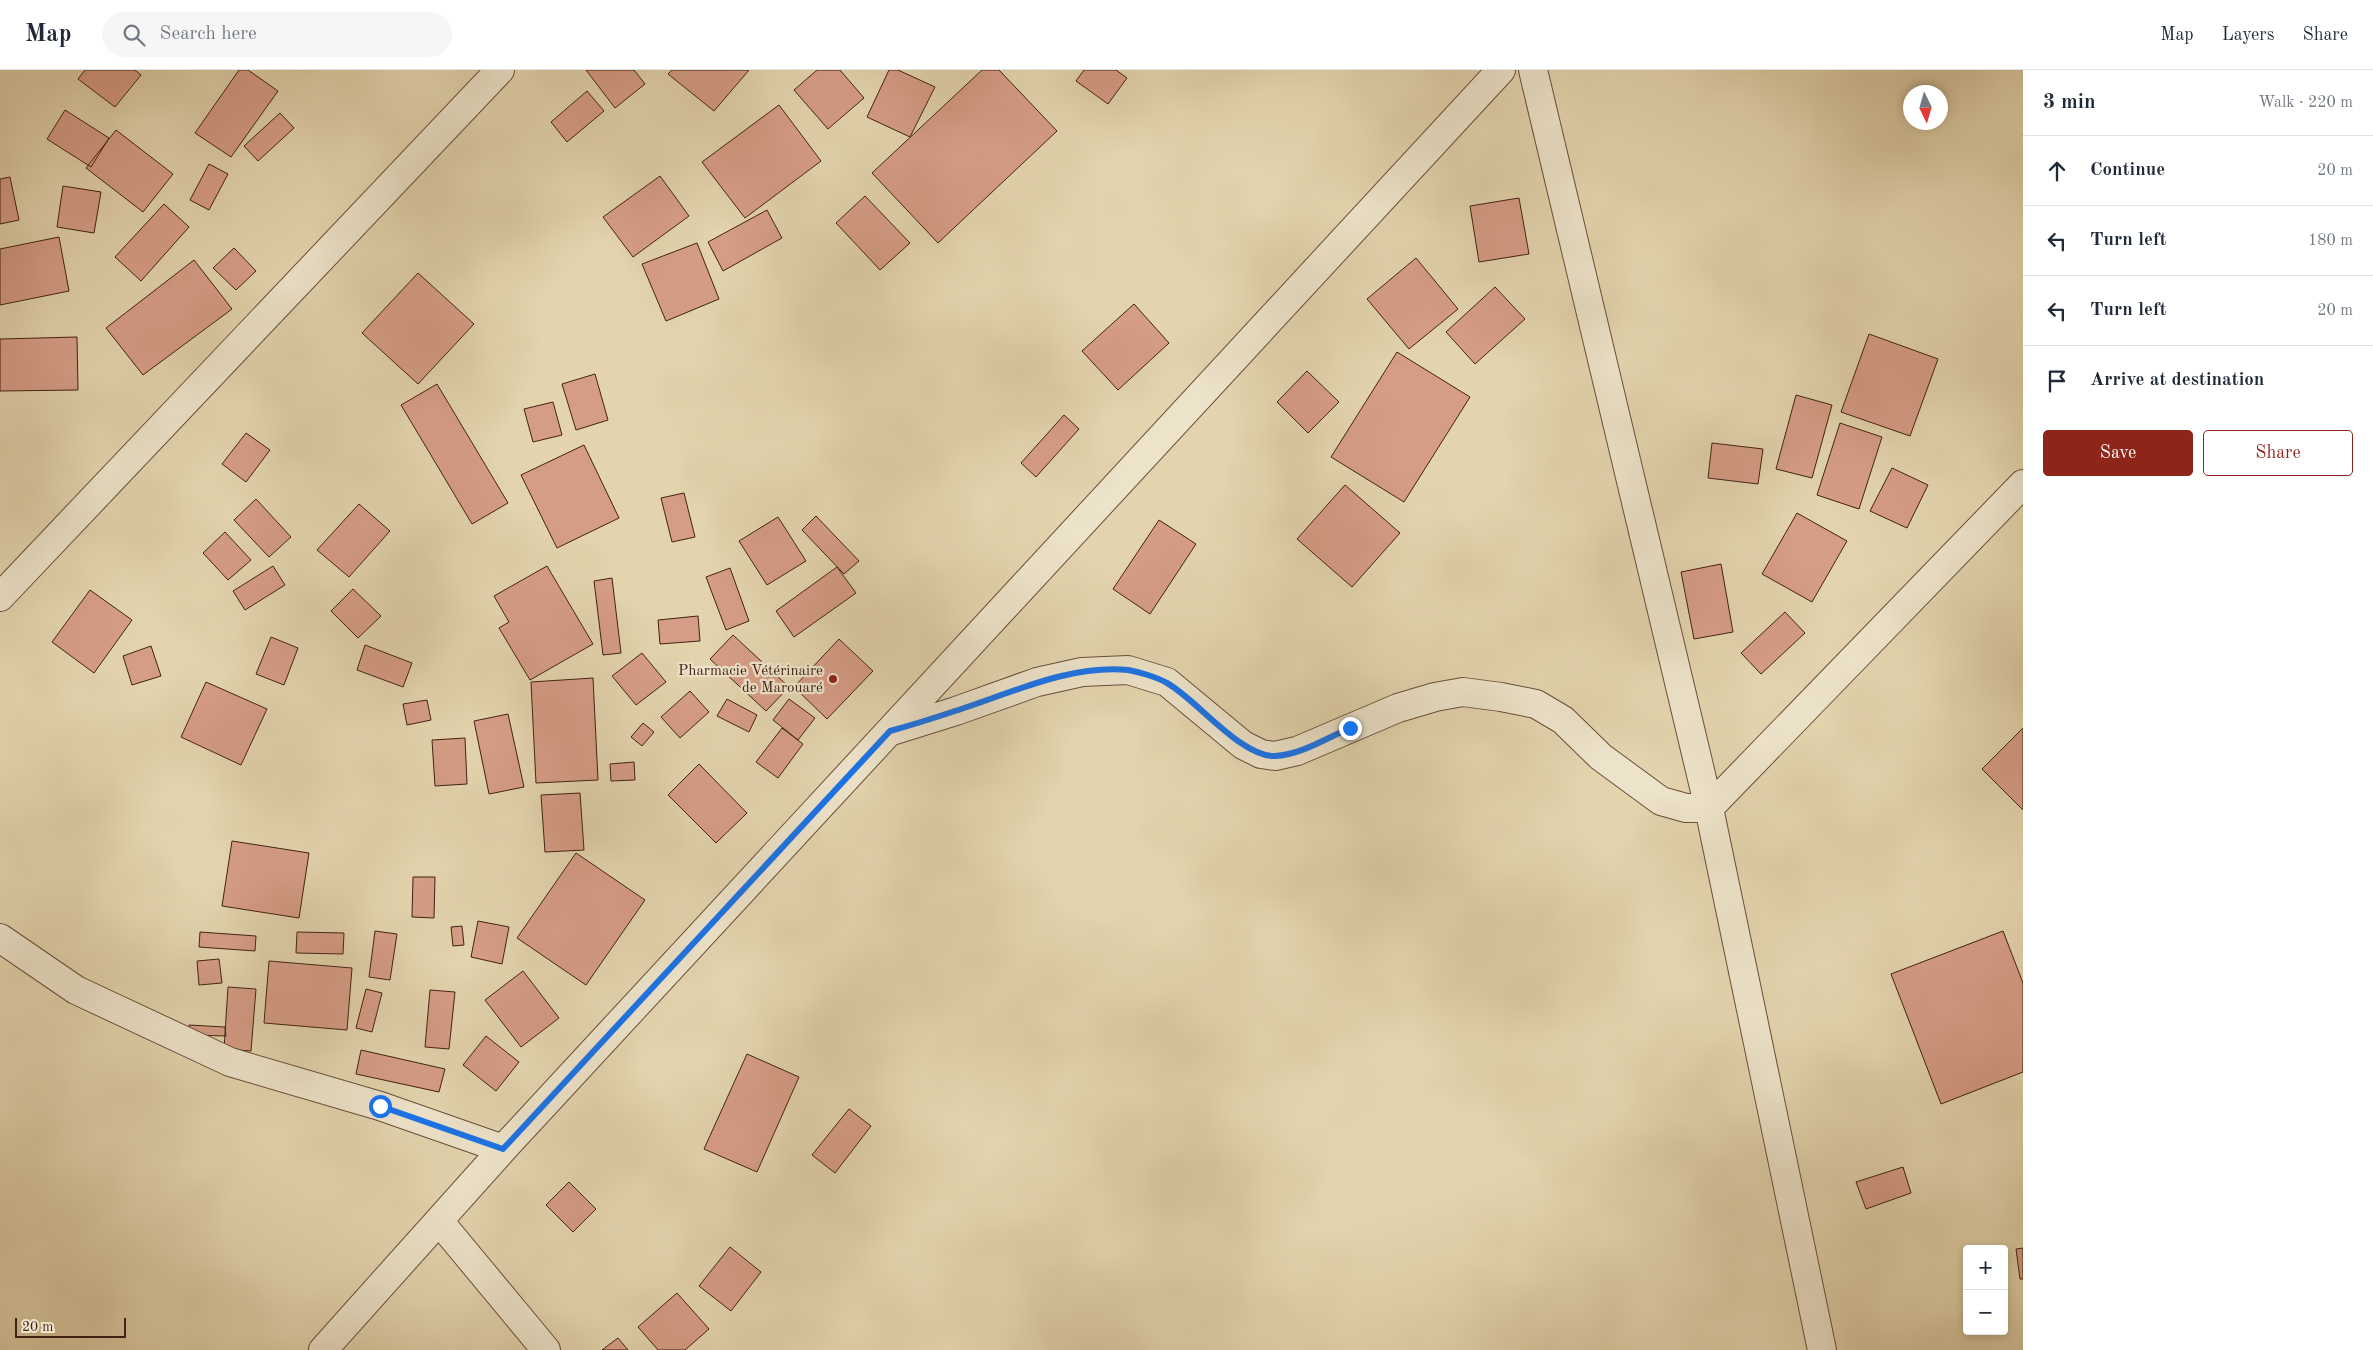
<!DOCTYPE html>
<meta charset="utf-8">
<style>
:root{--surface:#fff;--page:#f6f6f7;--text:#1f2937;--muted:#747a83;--line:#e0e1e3;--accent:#8f2418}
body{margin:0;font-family:"Old Standard TT",serif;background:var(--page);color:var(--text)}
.controls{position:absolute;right:15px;bottom:15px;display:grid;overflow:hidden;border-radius:5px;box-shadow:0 2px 8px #0003}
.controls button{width:45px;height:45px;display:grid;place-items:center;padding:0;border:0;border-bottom:1px solid var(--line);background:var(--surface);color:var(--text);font:25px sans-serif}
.compass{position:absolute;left:1903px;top:15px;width:45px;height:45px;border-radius:50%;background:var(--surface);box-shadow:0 2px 8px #0003;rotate:175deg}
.scale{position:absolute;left:15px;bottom:12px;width:111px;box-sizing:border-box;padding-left:5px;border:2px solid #412113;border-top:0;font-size:14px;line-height:18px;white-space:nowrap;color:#412113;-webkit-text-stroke:4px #ede3ca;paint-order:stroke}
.stop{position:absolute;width:15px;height:15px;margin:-11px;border:4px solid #1a73e8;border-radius:50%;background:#fff}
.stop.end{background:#1a73e8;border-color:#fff;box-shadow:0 1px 5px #0008}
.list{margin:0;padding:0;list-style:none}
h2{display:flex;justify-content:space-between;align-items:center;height:65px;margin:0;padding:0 20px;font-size:21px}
h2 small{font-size:16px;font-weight:400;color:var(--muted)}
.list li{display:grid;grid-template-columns:32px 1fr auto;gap:15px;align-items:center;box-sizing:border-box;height:70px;padding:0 20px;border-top:1px solid var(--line)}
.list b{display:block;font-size:19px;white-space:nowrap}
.list em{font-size:16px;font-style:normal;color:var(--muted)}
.actions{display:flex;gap:10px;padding:15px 20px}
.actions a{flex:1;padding:11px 0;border:1px solid var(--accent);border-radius:5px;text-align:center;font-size:18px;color:var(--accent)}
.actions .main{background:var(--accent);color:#fff}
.icon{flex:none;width:28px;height:28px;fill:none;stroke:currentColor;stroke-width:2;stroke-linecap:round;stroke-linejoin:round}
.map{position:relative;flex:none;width:2023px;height:1280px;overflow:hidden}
header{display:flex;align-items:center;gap:30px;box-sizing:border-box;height:70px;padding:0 25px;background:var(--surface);border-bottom:1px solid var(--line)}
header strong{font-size:24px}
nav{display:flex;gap:28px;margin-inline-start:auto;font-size:18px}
.search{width:350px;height:45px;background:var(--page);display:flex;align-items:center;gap:12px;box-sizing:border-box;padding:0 18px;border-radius:28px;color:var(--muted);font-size:19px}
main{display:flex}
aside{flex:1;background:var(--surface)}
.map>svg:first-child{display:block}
.building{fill:#d69d86;stroke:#412113}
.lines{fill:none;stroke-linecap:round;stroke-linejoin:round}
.minor-casing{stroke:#6a4e3a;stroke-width:30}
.minor{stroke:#ede3ca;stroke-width:28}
.route{stroke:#1a73e8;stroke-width:6}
.poi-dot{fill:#8f2418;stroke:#ede3ca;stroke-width:2}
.labels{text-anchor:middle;stroke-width:4.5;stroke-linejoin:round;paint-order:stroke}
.poi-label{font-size:15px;fill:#412113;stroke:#ede3ca;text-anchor:end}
</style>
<header>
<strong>Map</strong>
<div class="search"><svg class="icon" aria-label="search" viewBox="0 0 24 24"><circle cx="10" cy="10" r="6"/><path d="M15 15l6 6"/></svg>Search here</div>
<nav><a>Map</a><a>Layers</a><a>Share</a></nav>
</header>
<main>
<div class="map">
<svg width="2023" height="1280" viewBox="0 0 2023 1280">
<rect width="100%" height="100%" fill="#e3d4ad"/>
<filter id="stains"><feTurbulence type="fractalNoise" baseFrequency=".004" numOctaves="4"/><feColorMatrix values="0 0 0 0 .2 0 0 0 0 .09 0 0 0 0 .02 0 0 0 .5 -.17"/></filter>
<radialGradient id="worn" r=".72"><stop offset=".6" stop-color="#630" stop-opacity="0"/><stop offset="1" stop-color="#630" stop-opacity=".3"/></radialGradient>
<path class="building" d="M85 0H135L141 5 115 37 78 9Z
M239 0H248L278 21 231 87 195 63Z
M586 0H634L645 14 615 38Z
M672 0H749L714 41 668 4Z
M817 0H840L864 28 828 59 794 20Z
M889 0H898L935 17 910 67 867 47Z
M982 0H999L1057 61 938 173 872 103Z
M1084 0H1116L1127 8 1108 34 1076 11Z
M587 21 604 41 567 72 551 52Z
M779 35 821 91 745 148 702 92Z
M65 40 109 68 91 97 47 69Z
M280 43 294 58 258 91 244 76Z
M116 60 173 104 143 142 86 98Z
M209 94 228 104 209 140 190 130Z
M660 106 689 146 633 187 603 147Z
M10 107 19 150 0 154V109Z
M63 116 101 122 94 163 57 157Z
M865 126 910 173 880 200 836 153Z
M1519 128 1529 184 1479 192 1470 136Z
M164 134 189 157 141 211 115 187Z
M767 140 782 168 723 201 708 172Z
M59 167 69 221 0 235V179Z
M697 173 719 229 666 251 642 194Z
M234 178 256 201 236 220 213 198Z
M1416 188 1458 239 1409 279 1367 229Z
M194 190 232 239 143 305 106 258Z
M418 203 474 254 418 314 362 263Z
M1495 217 1525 249 1475 294 1446 262Z
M1134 234 1169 273 1118 320 1082 281Z
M1869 264 1938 289 1910 366 1841 342Z
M77 267 78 320 0 321V269Z
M1397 282 1470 327 1404 432 1331 387Z
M1307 301 1339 332 1308 363 1277 332Z
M595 304 608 350 576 360 562 314Z
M437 314 508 433 472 454 401 335Z
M1796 325 1832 335 1812 408 1776 399Z
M553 332 562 365 533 372 524 339Z
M1064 345 1079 359 1036 407 1021 393Z
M1840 353 1882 367 1859 439 1817 425Z
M246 363 270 380 246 412 222 394Z
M1712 373 1763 379 1758 414 1708 408Z
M584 375 619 448 557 478 521 405Z
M1892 398 1928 415 1907 458 1870 441Z
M1345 415 1400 463 1352 517 1297 469Z
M684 423 695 467 672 472 661 428Z
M256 429 291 467 269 487 234 450Z
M359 434 390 461 349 507 317 480Z
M1797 443 1847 471 1812 532 1762 504Z
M816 446 859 491 844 504 802 460Z
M778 447 806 491 767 515 739 471Z
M1159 450 1196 474 1150 544 1113 519Z
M225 462 251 490 228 510 203 483Z
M1721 494 1733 562 1694 569 1681 502Z
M273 496 285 515 245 540 233 521Z
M547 496 593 574 530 610 499 558 509 552 494 526Z
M837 497 856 523 794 567 776 541Z
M730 498 749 551 726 560 706 507Z
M612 508 621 583 603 585 594 511Z
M353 519 381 546 358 568 331 541Z
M90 520 132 550 94 603 52 572Z
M1785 542 1805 563 1761 604 1741 583Z
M698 546 700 571 660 574 658 550Z
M733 565 789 617 766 641 710 589Z
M271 567 298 578 284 615 256 604Z
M839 569 873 601 827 649 794 617Z
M365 575 412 593 403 617 357 600Z
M151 576 161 606 132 615 123 586Z
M642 583 666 612 636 635 612 606Z
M593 608 598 710 536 713 531 612Z
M206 612 267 639 241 695 181 667Z
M690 621 709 642 680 668 661 647Z
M727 629 757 645 749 662 717 646Z
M789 629 815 648 798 670 773 650Z
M427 630 431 650 407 655 403 634Z
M508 644 524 717 489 724 474 651Z
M643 653 654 662 642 676 631 667Z
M782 658 803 674 778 708 756 692Z
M2023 658V740L1982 699Z
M465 668 467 714 435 716 432 670Z
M634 692 635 710 611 711 610 694Z
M699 694 747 743 716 773 668 725Z
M580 723 584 780 545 782 541 725Z
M232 771 309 783 299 848 222 836Z
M576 783 645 830 586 915 517 868Z
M413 807H435L434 848 412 847Z
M478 851 509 857 502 894 471 887Z
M462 856 464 875 453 876 451 857Z
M375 861 397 864 390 910 369 907Z
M2003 861 2023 913V1002L1941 1034 1891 904Z
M200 862 256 866 255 881 199 877Z
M297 862 344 863 343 884 296 883Z
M219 889 222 913 199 915 197 891Z
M269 891 352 898 347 960 264 953Z
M523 901 559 948 521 977 485 930Z
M228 917 256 919 251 981 224 979Z
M366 919 382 923 372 962 356 958Z
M430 920 455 922 449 979 425 977Z
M189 955 225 957 226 966 189 965Z
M486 966 519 992 496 1021 463 995Z
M361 980 445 999 439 1022 356 1004Z
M747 984 799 1007 757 1102 704 1079Z
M849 1039 871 1056 835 1103 812 1085Z
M1903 1097 1911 1123 1866 1139 1856 1112Z
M569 1112 596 1139 573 1162 546 1135Z
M730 1177 761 1202 731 1241 699 1216Z
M2023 1178V1209H2020L2016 1179Z
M677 1223 709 1259 685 1280H658L638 1257Z
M618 1268 628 1280H602Z"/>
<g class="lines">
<defs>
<path id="minor" d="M0 527 500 0
M892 661 956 641 1037 612 1082 602 1128 600 1167 612 1243 675 1261 684 1275 686 1297 681 1398 638 1435 627 1463 622 1501 627 1536 634 1563 650 1601 687 1661 731 1686 738H1709L1533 0
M0 868 76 920 230 992 380 1036 503 1079
M439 1151 546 1280
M323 1280 503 1079 1501 0
M1822 1280 1709 738 2023 414"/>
</defs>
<use href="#minor" class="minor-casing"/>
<use href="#minor" class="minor"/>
</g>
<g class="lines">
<path class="route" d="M380 1036 503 1079 890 661C912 655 934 648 955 641 1009 624 1070 594 1128 600 1139 602 1157 607 1167 613 1196 629 1242 688 1275 686 1300 685 1327 668 1350 658"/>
</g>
<circle class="poi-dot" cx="833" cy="609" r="5"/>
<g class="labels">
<g class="poi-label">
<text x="823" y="605">Pharmacie Vétérinaire<tspan x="823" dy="17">de Marouaré</tspan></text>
</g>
</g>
<rect width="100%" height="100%" filter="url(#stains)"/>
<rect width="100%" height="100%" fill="url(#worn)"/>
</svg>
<div class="controls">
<button>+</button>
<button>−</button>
</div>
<svg class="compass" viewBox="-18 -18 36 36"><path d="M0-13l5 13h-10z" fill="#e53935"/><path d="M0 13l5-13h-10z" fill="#747a83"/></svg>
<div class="scale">20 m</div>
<div class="stop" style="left:380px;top:1036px"></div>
<div class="stop end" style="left:1350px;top:658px"></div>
</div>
<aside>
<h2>3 min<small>Walk · 220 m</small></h2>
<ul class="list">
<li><svg class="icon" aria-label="ahead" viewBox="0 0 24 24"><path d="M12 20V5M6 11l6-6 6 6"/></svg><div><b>Continue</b></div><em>20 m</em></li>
<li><svg class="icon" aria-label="left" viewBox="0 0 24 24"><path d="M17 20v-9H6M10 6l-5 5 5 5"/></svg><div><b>Turn left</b></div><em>180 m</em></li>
<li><svg class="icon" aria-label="left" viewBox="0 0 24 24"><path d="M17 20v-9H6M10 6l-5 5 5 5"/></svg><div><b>Turn left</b></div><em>20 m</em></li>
<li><svg class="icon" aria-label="arrive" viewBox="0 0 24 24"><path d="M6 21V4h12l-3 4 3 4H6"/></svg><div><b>Arrive at destination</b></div></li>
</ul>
<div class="actions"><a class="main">Save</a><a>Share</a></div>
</aside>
</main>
